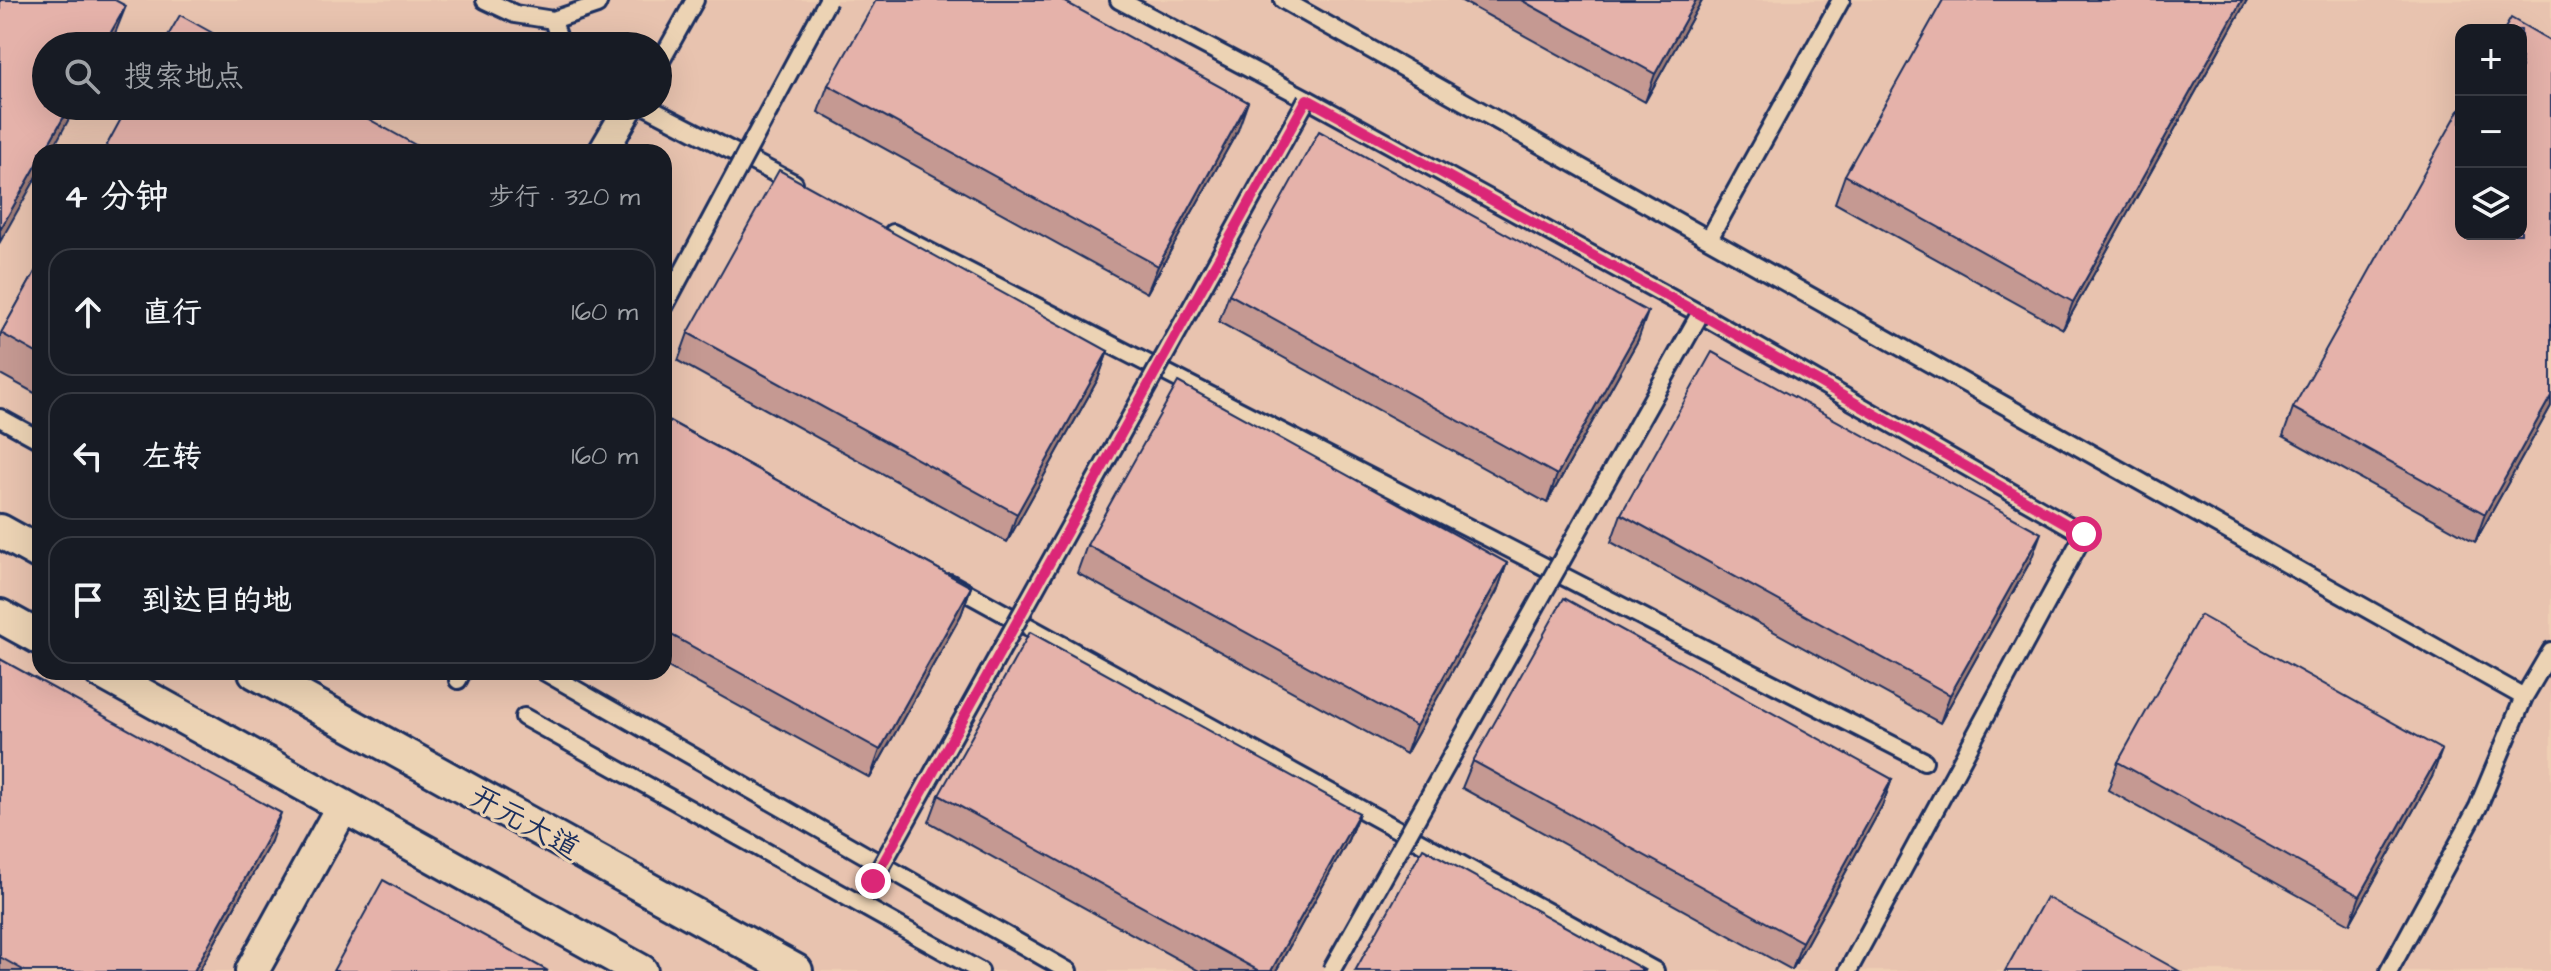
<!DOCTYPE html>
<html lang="zh">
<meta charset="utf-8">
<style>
:root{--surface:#171b24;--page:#20242c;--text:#f1f3f6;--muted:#9ea1a6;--line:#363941}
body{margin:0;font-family:"Architects Daughter","LXGW WenKai TC",sans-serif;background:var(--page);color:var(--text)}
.controls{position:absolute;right:24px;top:24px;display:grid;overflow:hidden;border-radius:16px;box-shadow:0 8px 32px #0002}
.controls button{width:72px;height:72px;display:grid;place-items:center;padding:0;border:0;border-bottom:2px solid var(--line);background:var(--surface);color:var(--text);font:40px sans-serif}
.stop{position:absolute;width:24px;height:24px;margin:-18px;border:6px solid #db2777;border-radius:50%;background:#fff}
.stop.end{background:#db2777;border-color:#fff;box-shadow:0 2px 8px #0008}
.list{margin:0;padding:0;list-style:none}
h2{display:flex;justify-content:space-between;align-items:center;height:104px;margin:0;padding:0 32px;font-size:34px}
h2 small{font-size:26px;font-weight:400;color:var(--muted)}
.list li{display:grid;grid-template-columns:52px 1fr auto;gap:24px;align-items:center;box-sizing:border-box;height:128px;margin:0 16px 16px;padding:0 16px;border:2px solid var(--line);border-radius:24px}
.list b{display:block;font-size:30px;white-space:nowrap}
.list em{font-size:26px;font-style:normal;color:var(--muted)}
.icon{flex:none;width:44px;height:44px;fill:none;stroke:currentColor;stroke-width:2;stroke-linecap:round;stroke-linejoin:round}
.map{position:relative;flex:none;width:2551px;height:971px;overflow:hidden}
.search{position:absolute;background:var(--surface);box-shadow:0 8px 32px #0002;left:32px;top:32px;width:640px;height:88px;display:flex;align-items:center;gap:20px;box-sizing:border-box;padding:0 28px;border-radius:44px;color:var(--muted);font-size:30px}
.panel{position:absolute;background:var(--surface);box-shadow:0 8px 32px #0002;left:32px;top:144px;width:640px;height:536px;border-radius:24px}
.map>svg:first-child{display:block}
.built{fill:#e8c3af;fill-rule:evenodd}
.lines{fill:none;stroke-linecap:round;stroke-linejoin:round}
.service-casing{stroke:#1b2f5e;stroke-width:22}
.minor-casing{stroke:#1b2f5e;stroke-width:38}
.service{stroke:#ecd3b4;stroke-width:16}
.minor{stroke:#ecd3b4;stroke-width:32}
.service-bridge-casing{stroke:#1b2f5e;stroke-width:22;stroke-linecap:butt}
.service-bridge{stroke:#ecd3b4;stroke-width:16}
.wall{fill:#c59992;stroke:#1b2f5e;stroke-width:2}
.shaded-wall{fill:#a07d77;stroke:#1b2f5e;stroke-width:2}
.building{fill:#e5b2aa;stroke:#1b2f5e;stroke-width:2}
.route{stroke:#db2777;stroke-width:10}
.labels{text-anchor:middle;stroke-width:6;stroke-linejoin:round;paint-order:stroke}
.street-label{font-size:30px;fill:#1b2f5e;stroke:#ecd3b4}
</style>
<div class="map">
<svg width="2551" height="971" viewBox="0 0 2551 971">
<rect width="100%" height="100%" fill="#efcfb4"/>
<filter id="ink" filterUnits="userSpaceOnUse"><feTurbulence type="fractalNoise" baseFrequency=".0125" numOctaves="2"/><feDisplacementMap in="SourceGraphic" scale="16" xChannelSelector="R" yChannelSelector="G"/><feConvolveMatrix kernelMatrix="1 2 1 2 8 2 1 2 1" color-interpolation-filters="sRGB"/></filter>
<g filter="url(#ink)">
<path class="built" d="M0 0H2551V971H0ZM2461 30H2521V234H2461ZM46 46H658V106H46ZM40 152H664V672H40Z"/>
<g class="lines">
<defs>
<path id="service" d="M485 0 515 14 553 20 597 5 599 0
M1119 0 1307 99 1700 314 2084 534 1848 971
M1283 0 2524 697
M553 20 561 46
M658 66 695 0
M645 106 794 183
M596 152 623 106
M610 152 636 106
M893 233 1924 761
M1709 239 1841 0
M0 418 40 440
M949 583 1655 971
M545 672 1068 971
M458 680 462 672
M524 717 980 971
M2389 971 2478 807 2524 697 2551 651"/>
<path id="minor" d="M0 531 40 553
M0 616 40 638
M101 672 641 971
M255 672 796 971
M252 971 343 806"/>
</defs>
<use href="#service" class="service-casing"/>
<use href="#minor" class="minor-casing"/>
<use href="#service" class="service"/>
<use href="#minor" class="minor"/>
<defs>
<path id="service-bridge" d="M664 307 828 0
M873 881 1307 99
M1331 971 1700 314"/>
</defs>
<use href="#service-bridge" class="service-bridge-casing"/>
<use href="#service-bridge" class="service-bridge"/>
</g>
<path class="wall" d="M1460 0H1702L1645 102Z
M2247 0 2063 329 1835 203 1845 175Z
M2551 41V406L2475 542 2283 436 2293 408Z
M828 85 1238 130 1147 293 818 112Z
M40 263V396L0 374V335Z
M1229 294 1638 340 1547 503 1219 322Z
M688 333 1108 351 1098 379 1007 542 678 361Z
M664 418 971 587 961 615 870 778 664 665Z
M1621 514 2031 560 1940 723 1611 542Z
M1087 545 1507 563 1497 591 1406 754 1077 573Z
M0 659 271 841 199 971H0Z
M1473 761 1892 779 1882 806 1792 970 1462 788Z
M2118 762 2432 777 2350 924 2108 790Z
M939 795 1359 813 1348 840 1276 971H1199L929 822Z"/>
<path class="shaded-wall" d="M1696 0H1702L1645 102 1655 74Z
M2242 0H2247L2063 329 2073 302Z
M126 6 110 46H103Z
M1248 102 1238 130 1147 293 1158 266Z
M70 106H76L51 152H44Z
M40 159V171L0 242V230Z
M1648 312 1638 340 1547 503 1557 475Z
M1108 351 1098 379 1007 542 1017 514Z
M2551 396V406L2475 542 2485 514Z
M2041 533 2031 560 1940 723 1950 695Z
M1507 563 1497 591 1406 754 1416 726Z
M971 587 961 615 870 778 880 750Z
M2442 750 2432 777 2350 924 2360 896Z
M1892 779 1882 806 1792 970 1802 942Z
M281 813 271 841 199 971H194Z
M1359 813 1348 840 1276 971H1271Z"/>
<path class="building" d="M0 0H115L126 6 103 46H46V106H70L44 152H40V159L0 230Z
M876 0H1062L1248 102 1158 266 828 85Z
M1521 0H1696L1655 74Z
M1943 0H2242L2073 302 1845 175Z
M180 15 236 46H162Z
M2511 18 2551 41V396L2485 514 2293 408 2461 107V234H2521V30H2504Z
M128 106H345L428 152H103Z
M1319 131 1648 312 1557 475 1229 294Z
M779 170 1108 351 1017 514 688 333Z
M40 263V355L1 333Z
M1712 352 2041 533 1950 695 1621 514Z
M1178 382 1507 563 1416 726 1087 545Z
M664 418 971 587 880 750 664 631Z
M1564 598 1892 779 1802 942 1473 761Z
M2200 615 2442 750 2360 896 2118 762Z
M1030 632 1359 813 1271 971H1259L939 795Z
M0 659 281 813 194 971H25L0 957Z
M1423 848 1646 971H1355Z
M383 880 548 971H333Z
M2046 897 2179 971H2005Z"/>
</g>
<g class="lines" filter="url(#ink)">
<path class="route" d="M873 881 1307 99 1700 314 2084 534"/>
</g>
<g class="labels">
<g class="street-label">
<text transform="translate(525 822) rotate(29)" y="10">开元大道</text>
</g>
</g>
</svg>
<div class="controls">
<button>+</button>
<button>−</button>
<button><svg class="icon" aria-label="layers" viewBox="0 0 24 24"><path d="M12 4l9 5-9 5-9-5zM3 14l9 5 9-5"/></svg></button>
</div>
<div class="stop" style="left:2084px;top:534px"></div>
<div class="stop end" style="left:873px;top:881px"></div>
<div class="search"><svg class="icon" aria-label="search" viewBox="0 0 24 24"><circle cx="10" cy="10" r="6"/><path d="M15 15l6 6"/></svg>搜索地点</div>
<section class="panel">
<h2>4 分钟<small>步行 · 320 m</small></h2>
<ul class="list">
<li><svg class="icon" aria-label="ahead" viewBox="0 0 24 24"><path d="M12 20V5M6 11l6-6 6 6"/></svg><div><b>直行</b></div><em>160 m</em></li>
<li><svg class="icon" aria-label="left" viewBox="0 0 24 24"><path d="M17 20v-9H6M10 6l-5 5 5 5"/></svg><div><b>左转</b></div><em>160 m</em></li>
<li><svg class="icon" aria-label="arrive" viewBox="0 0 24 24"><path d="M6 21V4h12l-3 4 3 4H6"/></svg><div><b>到达目的地</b></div></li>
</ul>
</section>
</div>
